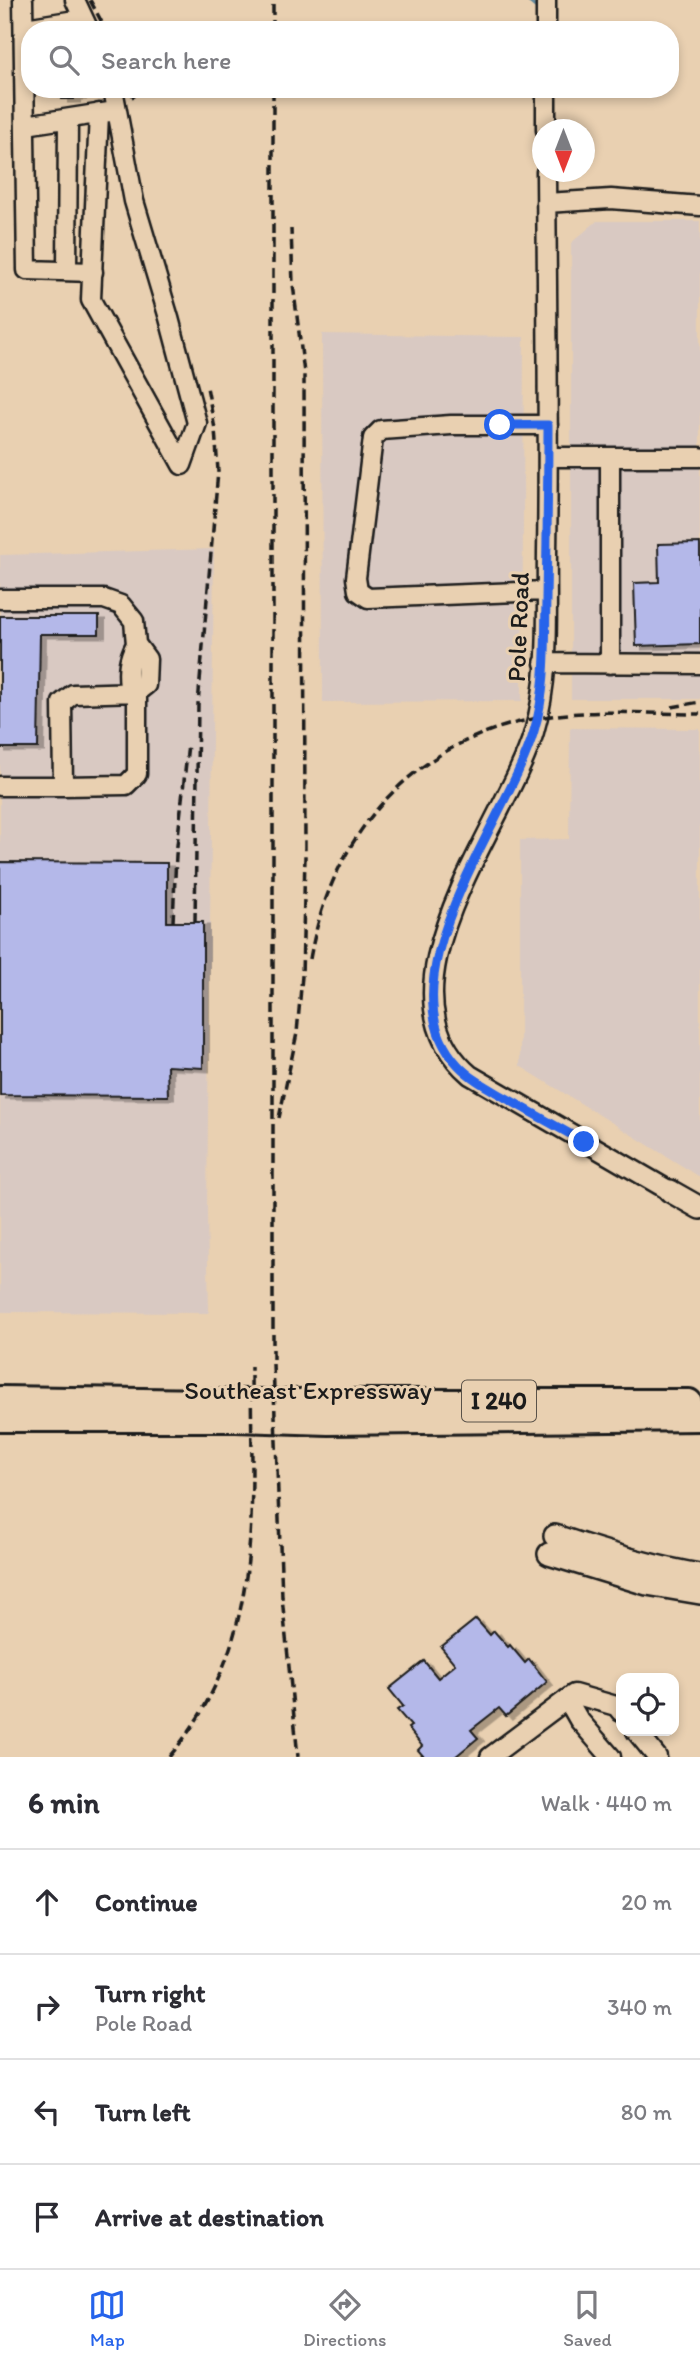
<!DOCTYPE html>
<meta charset="utf-8">
<style>
:root{--surface:#fff;--page:#f2f2f3;--text:#2b2b33;--muted:#7c7c81;--line:#e1e1e2;--accent:#2563eb}
body{margin:0;font-family:Itim,sans-serif;background:var(--page);color:var(--text)}
.controls{position:absolute;right:21px;bottom:21px;display:grid;overflow:hidden;border-radius:14px;box-shadow:0 4px 10px #0003}
.controls button{width:63px;height:63px;display:grid;place-items:center;padding:0;border:0;border-bottom:2px solid var(--line);background:var(--surface);color:var(--text);font:35px sans-serif}
.compass{position:absolute;left:532px;top:119px;width:63px;height:63px;border-radius:50%;background:var(--surface);box-shadow:0 4px 10px #0003;rotate:180deg}
.stop{position:absolute;width:21px;height:21px;margin:-16px;border:5px solid #2563eb;border-radius:50%;background:#fff}
.stop.end{background:#2563eb;border-color:#fff;box-shadow:0 2px 7px #0008}
.list{margin:0;padding:0;list-style:none}
h2{display:flex;justify-content:space-between;align-items:center;height:91px;margin:0;padding:0 28px;font-size:30px}
h2 small{font-size:23px;font-weight:400;color:var(--muted)}
.list li{display:grid;grid-template-columns:46px 1fr auto;gap:21px;align-items:center;box-sizing:border-box;height:105px;padding:0 28px;border-top:2px solid var(--line)}
.list b{display:block;font-size:26px;white-space:nowrap}
.list p{margin:0;font-size:23px;white-space:nowrap;color:var(--muted)}
.list em{font-size:23px;font-style:normal;color:var(--muted)}
.icon{flex:none;width:38px;height:38px;fill:none;stroke:currentColor;stroke-width:2;stroke-linecap:round;stroke-linejoin:round}
.map{position:relative;flex:none;width:700px;height:1757px;overflow:hidden}
.search{position:absolute;background:var(--surface);box-shadow:0 4px 10px #0003;left:21px;right:21px;top:21px;height:77px;display:flex;align-items:center;gap:18px;box-sizing:border-box;padding:0 24px;border-radius:28px;color:var(--muted);font-size:26px}
.sheet{height:511px;background:var(--surface)}
nav{display:flex;justify-content:space-around;align-items:center;box-sizing:border-box;height:98px;border-top:2px solid var(--line);background:var(--surface);font-size:19px;color:var(--muted)}
nav a{display:grid;justify-items:center;gap:4px}
nav .on{color:var(--accent)}
.map>svg:first-child{display:block}
.built{fill:#d9c9c2}
.lines{fill:none;stroke-linecap:round;stroke-linejoin:round}
.stream{stroke:#60879b;stroke-width:3.5}
.building{fill:#b4b8e9;stroke:#1c1c1c;stroke-width:2;filter:url(#shadow)}
.minor-casing{stroke:#1c1c1c;stroke-width:23}
.major-casing{stroke:#1c1c1c;stroke-width:26}
.highway-casing{stroke:#1c1c1c;stroke-width:30}
.minor{stroke:#e9d0b1;stroke-width:18}
.major{stroke:#e9d0b1;stroke-width:21}
.highway{stroke:#e9d0b1;stroke-width:24}
.rail{stroke:#1c1c1c;stroke-width:3.5;stroke-dasharray:10 5;stroke-linecap:butt}
.route{stroke:#2563eb;stroke-width:9}
.labels{text-anchor:middle;stroke-width:6;stroke-linejoin:round;paint-order:stroke}
.shield{fill:#e9d0b1;stroke:#5a5249;stroke-width:2}
.shield-label{font-size:24px;font-weight:bold;fill:#1c1c1c}
.street-label{font-size:26px;fill:#1c1c1c;stroke:#e9d0b1}
</style>
<div class="map">
<svg width="700" height="1757" viewBox="0 0 700 1757">
<defs>
<filter id="shadow"><feDropShadow dx="6" dy="3.5" stdDeviation="0" flood-color="#0004"/></filter>
</defs>
<rect width="100%" height="100%" fill="#e9d0b1"/>
<filter id="ink" filterUnits="userSpaceOnUse"><feTurbulence type="fractalNoise" baseFrequency=".0143" numOctaves="2"/><feDisplacementMap in="SourceGraphic" scale="14" xChannelSelector="R" yChannelSelector="G"/><feConvolveMatrix kernelMatrix="1 2 1 2 8 2 1 2 1" color-interpolation-filters="sRGB"/></filter>
<g filter="url(#ink)">
<path class="built" d="M597 221H700V699H571V243Z
M322 334 524 337 522 701 323 702Z
M214 549 207 1212 209 1313 0 1312V555Z
M570 728 700 729V1177L520 1066V840L569 839Z"/>
<g class="lines">
<path class="stream" d="M527 0 539 10"/>
</g>
<path class="building" d="M53 89H80V96H74V99H62V94H53Z
M700 543V644L636 646 634 583 659 582 658 544Z
M0 616H99V634H40L38 748H0Z
M0 862 167 863V922H203V1068L167 1066 168 1096 0 1095Z
M476 1619 490 1635 494 1631 508 1647 510 1645 525 1663 529 1659 547 1682 506 1716 499 1708 471 1730 478 1738 455 1757H424L418 1750 422 1746 408 1728 411 1726 397 1710 403 1706 389 1689 424 1661 438 1678 455 1664 441 1647Z"/>
<g class="lines">
<defs>
<path id="minor" d="M23 0 27 270 93 272
M75 0 89 30
M546 0V30
M25 28 82 19
M99 113 91 300 182 465 197 423 169 318 134 201 113 89
M26 125 109 112
M546 130V89
M546 172C547 299 549 426 547 553 546 611 551 675 534 732 506 826 368 988 470 1075L670 1191
M546 203 611 199 700 206
M67 271 68 119
M548 457H700
M610 457V664
M546 591 368 598 358 591 356 578 373 438 381 430 451 425H548
M0 599H104L121 605 134 621 136 644 147 659 146 685 137 692 129 687C127 670 128 659 136 644
M544 663 700 664
M137 692V774L126 785 63 786 62 703 73 694Z
M0 786H63
M567 1699 579 1720 611 1757
M636 1731 657 1757
M490 1757 574 1694 616 1706 621 1712"/>
<path id="major" d="M670 1191 700 1208
M555 1536C602 1552 650 1567 700 1575
M549 1554 647 1584 700 1593"/>
<path id="highway" d="M0 1399 213 1402H689
M0 1419H236L328 1422 700 1418"/>
</defs>
<use href="#minor" class="minor-casing"/>
<use href="#major" class="major-casing"/>
<use href="#highway" class="highway-casing"/>
<use href="#minor" class="minor"/>
<use href="#major" class="major"/>
<use href="#highway" class="highway"/>
<path class="rail" d="M90 0 106 30
M273 30V0
M131 89 134 98
M273 89V1364L282 1597 298 1757
M672 707 700 702
M173 922 176 855 188 744
M195 922 198 704 218 471 215 429 207 387
M310 959C332 831 418 734 551 716 600 709 651 714 700 714
M279 1118 297 1033 302 976 305 857 304 373 293 284 291 229
M169 1757C267 1642 251 1506 251 1366"/>
</g>
</g>
<g class="lines" filter="url(#ink)">
<path class="route" d="M500 425H548C548 483 547 541 546 600 545 643 547 689 534 731 509 818 378 981 458 1065 471 1079 489 1088 506 1098 532 1113 558 1127 584 1142"/>
</g>
<g class="labels">
<rect class="shield" x="462" y="1380.5" width="74" height="41" rx="5"/>
<g class="shield-label">
<text x="499" y="1409">I 240</text>
</g>
<g class="street-label">
<text transform="translate(518 627) rotate(-88)" y="9">Pole Road</text>
<text x="308" y="1399">Southeast Expressway</text>
</g>
</g>
</svg>
<div class="controls">
<button><svg class="icon" aria-label="locate" viewBox="0 0 24 24"><circle cx="12" cy="12" r="6"/><path d="M12 2v4M12 18v4M2 12h4M18 12h4"/></svg></button>
</div>
<svg class="compass" viewBox="-18 -18 36 36"><path d="M0-13l5 13h-10z" fill="#e53935"/><path d="M0 13l5-13h-10z" fill="#7c7c81"/></svg>
<div class="stop" style="left:500px;top:425px"></div>
<div class="stop end" style="left:584px;top:1142px"></div>
<div class="search"><svg class="icon" aria-label="search" viewBox="0 0 24 24"><circle cx="10" cy="10" r="6"/><path d="M15 15l6 6"/></svg>Search here</div>
</div>
<section class="sheet">
<h2>6 min<small>Walk · 440 m</small></h2>
<ul class="list">
<li><svg class="icon" aria-label="ahead" viewBox="0 0 24 24"><path d="M12 20V5M6 11l6-6 6 6"/></svg><div><b>Continue</b></div><em>20 m</em></li>
<li><svg class="icon" aria-label="right" viewBox="0 0 24 24"><path d="M7 20v-9h11M14 6l5 5-5 5"/></svg><div><b>Turn right</b><p>Pole Road</p></div><em>340 m</em></li>
<li><svg class="icon" aria-label="left" viewBox="0 0 24 24"><path d="M17 20v-9H6M10 6l-5 5 5 5"/></svg><div><b>Turn left</b></div><em>80 m</em></li>
<li><svg class="icon" aria-label="arrive" viewBox="0 0 24 24"><path d="M6 21V4h12l-3 4 3 4H6"/></svg><div><b>Arrive at destination</b></div></li>
</ul>
</section>
<nav>
<a class="on"><svg class="icon" aria-label="map" viewBox="0 0 24 24"><path d="M3 6l6-2 6 2 6-2v14l-6 2-6-2-6 2zM9 4v14M15 6v14"/></svg>Map</a>
<a><svg class="icon" aria-label="directions" viewBox="0 0 24 24"><path d="M12 3l9 9-9 9-9-9zM9 14v-3h6M13 9l2 2-2 2"/></svg>Directions</a>
<a><svg class="icon" aria-label="saved" viewBox="0 0 24 24"><path d="M7 4h10v16l-5-4-5 4z"/></svg>Saved</a>
</nav>
